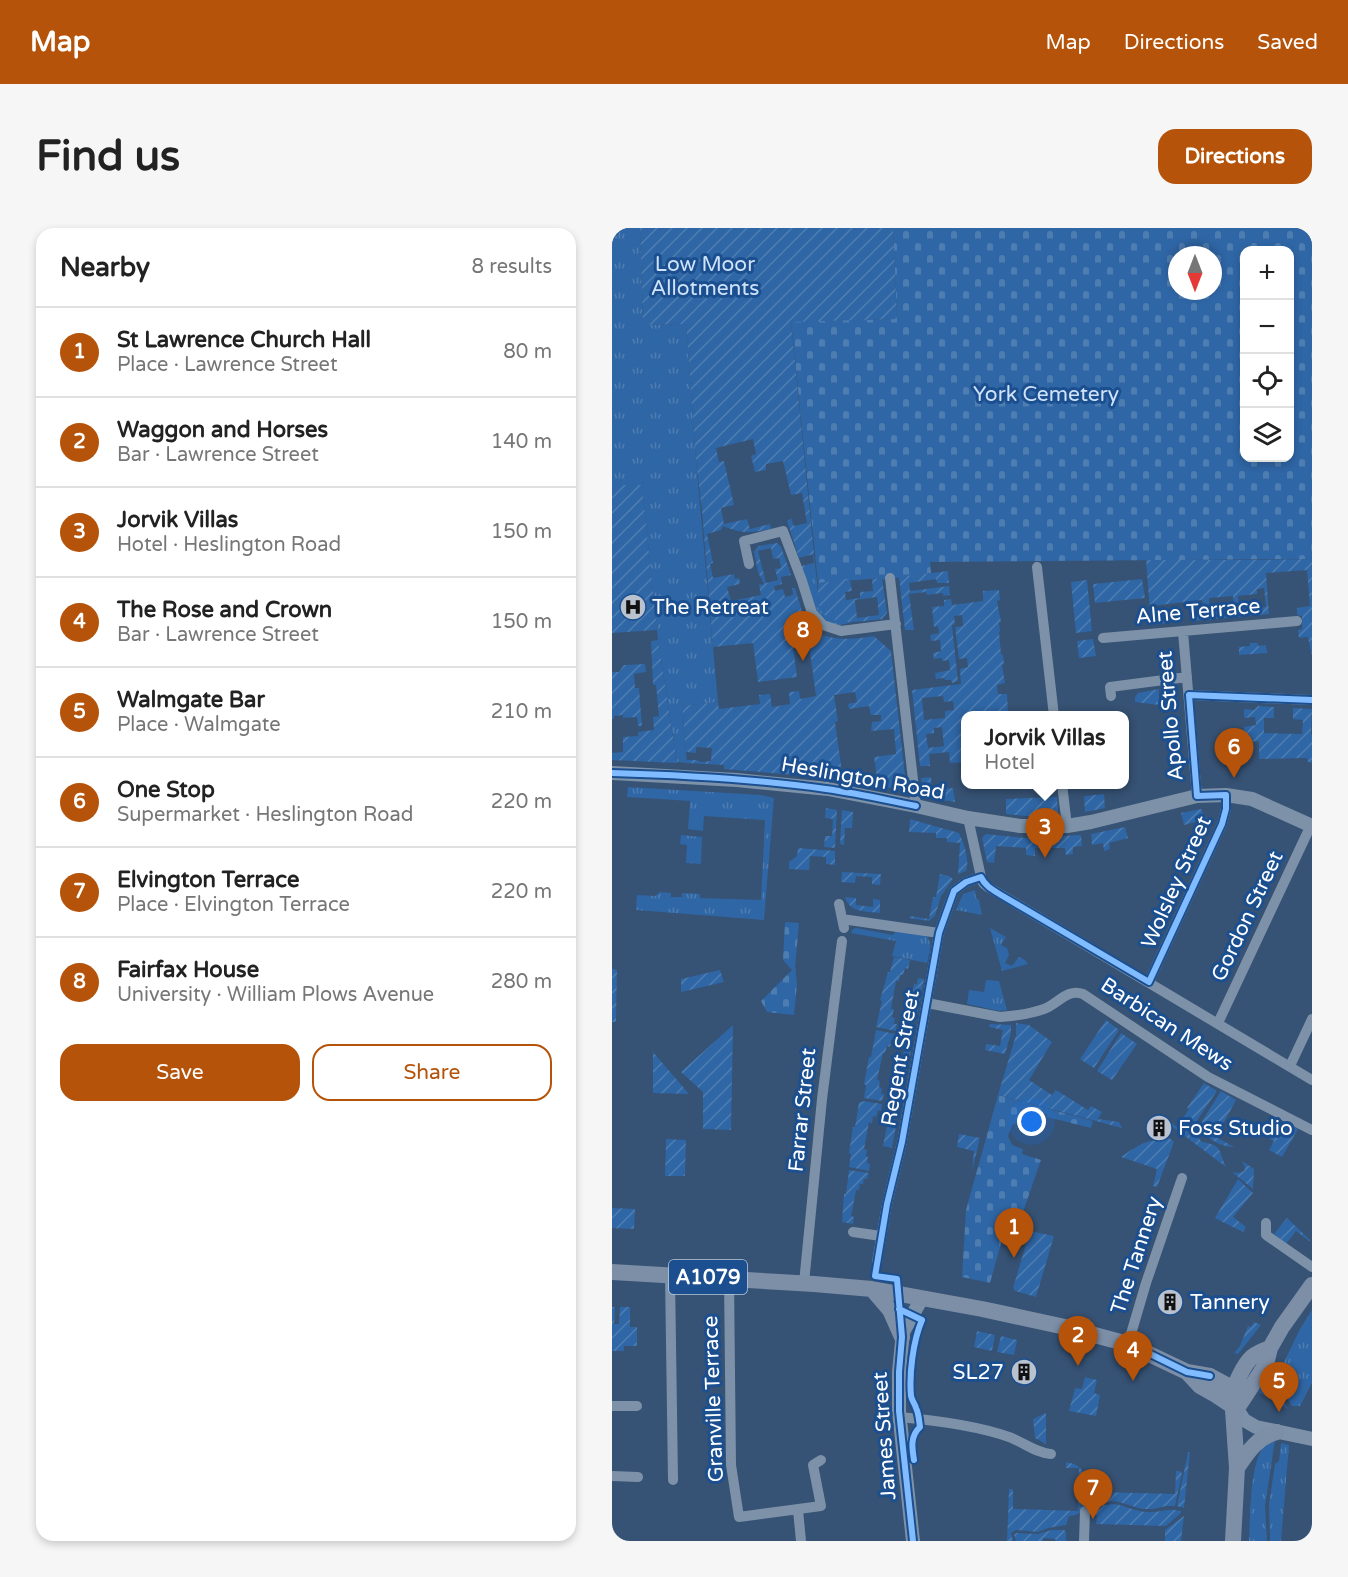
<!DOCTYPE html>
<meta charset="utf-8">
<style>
:root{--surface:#fff;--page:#f6f6f6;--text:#222;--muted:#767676;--line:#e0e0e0;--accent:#b45309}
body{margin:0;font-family:"Varela Round",sans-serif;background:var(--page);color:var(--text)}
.controls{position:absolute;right:18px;top:18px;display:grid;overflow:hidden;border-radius:12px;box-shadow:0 3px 9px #0003}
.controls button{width:54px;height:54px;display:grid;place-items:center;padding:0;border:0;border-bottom:2px solid var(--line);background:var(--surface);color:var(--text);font:30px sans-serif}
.compass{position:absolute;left:556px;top:18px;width:54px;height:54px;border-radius:50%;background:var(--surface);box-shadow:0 3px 9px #0003;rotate:180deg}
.you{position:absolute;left:420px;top:894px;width:21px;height:21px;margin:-15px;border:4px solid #fff;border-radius:50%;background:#1a73e8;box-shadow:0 0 0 9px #1a73e833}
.badge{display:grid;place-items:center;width:39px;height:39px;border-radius:50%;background:var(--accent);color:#fff;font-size:20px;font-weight:700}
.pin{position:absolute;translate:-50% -50px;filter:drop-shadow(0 2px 3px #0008)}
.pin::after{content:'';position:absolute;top:32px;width:21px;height:18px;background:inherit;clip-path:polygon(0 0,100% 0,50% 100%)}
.popup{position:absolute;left:349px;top:483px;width:168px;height:78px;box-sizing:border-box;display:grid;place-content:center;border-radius:12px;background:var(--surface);filter:drop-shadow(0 2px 4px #0005);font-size:20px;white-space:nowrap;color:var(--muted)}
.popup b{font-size:22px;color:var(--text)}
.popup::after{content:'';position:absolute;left:50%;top:100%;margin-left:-12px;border:12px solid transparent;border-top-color:var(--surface)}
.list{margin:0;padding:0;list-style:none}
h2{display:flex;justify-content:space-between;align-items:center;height:78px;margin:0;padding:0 24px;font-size:26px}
h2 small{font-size:20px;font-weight:400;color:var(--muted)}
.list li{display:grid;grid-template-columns:39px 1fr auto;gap:18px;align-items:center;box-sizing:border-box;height:90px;padding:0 24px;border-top:2px solid var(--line)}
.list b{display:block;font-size:22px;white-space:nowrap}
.list p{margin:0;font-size:20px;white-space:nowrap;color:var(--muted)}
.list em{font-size:20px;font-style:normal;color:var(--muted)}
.actions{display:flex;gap:12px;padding:18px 24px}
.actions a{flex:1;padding:14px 0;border:2px solid var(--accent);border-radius:18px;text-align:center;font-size:21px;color:var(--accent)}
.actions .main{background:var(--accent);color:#fff}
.icon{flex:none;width:33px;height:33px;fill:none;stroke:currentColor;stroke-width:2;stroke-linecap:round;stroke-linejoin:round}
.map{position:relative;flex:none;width:700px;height:1313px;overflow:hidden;border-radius:18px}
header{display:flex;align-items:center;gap:36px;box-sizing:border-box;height:84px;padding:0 30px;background:var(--accent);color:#fff}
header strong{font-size:28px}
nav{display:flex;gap:33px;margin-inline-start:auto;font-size:21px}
.intro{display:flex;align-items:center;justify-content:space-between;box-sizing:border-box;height:144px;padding:0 36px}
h1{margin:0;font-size:42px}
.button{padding:15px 27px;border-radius:18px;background:var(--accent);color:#fff;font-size:21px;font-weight:700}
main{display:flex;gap:36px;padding:0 36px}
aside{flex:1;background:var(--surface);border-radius:18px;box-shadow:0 3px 9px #0003}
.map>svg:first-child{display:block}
.grass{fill:url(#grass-tufts)}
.cemetery{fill:url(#cemetery-stones);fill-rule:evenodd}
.garden{fill:url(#garden-furrows);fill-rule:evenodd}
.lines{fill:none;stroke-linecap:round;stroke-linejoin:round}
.minor{stroke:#7d92a8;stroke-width:10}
.tertiary{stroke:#7d92a8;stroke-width:14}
.primary{stroke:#7d8ea7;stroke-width:16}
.cycleway-casing{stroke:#1b4f8f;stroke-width:10}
.cycleway{stroke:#80bcff;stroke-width:6}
.labels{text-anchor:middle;stroke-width:6;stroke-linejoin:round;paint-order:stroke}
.shield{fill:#1b4f8f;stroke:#bbcadd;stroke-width:1.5}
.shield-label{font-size:20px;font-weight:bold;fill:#fff}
.park-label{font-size:21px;fill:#cfe3fa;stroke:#1b4f8f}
.poi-label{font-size:21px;fill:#fff;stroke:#1b4f8f;text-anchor:start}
.street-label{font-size:21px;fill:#fff;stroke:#1b4f8f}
</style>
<header>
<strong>Map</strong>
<nav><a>Map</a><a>Directions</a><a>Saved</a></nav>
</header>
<div class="intro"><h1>Find us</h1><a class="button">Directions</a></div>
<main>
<aside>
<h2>Nearby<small>8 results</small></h2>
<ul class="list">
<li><span class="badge">1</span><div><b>St Lawrence Church Hall</b><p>Place · Lawrence Street</p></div><em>80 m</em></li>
<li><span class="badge">2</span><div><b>Waggon and Horses</b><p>Bar · Lawrence Street</p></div><em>140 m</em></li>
<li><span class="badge">3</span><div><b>Jorvik Villas</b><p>Hotel · Heslington Road</p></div><em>150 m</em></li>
<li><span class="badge">4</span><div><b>The Rose and Crown</b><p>Bar · Lawrence Street</p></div><em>150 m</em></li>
<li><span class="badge">5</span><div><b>Walmgate Bar</b><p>Place · Walmgate</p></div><em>210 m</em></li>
<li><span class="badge">6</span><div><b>One Stop</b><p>Supermarket · Heslington Road</p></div><em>220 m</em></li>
<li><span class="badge">7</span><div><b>Elvington Terrace</b><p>Place · Elvington Terrace</p></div><em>220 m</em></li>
<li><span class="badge">8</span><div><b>Fairfax House</b><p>University · William Plows Avenue</p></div><em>280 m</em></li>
</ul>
<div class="actions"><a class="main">Save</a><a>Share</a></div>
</aside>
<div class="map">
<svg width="700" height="1313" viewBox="0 0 700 1313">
<defs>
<pattern id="grass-tufts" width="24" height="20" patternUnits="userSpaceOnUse" patternTransform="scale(1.5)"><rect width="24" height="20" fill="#2f66a5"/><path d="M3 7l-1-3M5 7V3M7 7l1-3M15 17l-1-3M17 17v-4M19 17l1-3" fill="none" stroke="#4e7db2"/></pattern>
<pattern id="cemetery-stones" width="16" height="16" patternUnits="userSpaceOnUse" patternTransform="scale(1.5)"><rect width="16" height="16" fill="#2f66a5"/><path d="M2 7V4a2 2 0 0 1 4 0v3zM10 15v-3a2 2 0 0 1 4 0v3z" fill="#4e7db2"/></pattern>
<pattern id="garden-furrows" width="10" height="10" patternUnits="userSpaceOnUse" patternTransform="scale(1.5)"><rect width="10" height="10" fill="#2f66a5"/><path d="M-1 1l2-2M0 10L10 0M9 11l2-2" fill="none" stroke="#4e7db2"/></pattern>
</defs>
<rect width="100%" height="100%" fill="#365274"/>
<path class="grass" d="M0 0H28L31 97 74 96 84 233 106 474 70 478 75 535 65 534 46 412 30 257H0Z
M202 326 207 375 230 393 240 394C203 408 198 363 189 338L202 335 201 327Z
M16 559 149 567 162 570 152 692 24 682 25 667 43 668 48 664 59 665V669H70V665L88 666V670L149 672 153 592 92 588 91 603 76 601 78 573 15 569Z
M69 607 90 609 89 636 74 635 75 617 68 616Z
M363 662 364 670 367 672 370 687 344 682 351 666Z
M244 700 281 707 284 703 313 707C322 714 317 725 315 735L280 728 284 713 239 705 241 701Z
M378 700 394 709 389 717 395 720 397 727 393 735 400 738 406 730 408 729 414 733 416 736 390 743Z
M374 752 387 753 395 782 387 783 355 776 357 762 372 764Z
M700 1082V1155L688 1178H680L673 1167 661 1157 688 1101Z
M651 1155 669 1169 676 1181 646 1164Z
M663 1212 653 1278 655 1313H637C638 1292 638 1235 651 1220 654 1217 659 1215 663 1212Z
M669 1215 677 1217 669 1313H658L657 1276 663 1236 667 1233Z"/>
<path class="cemetery" d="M281 0H700V331L318 334 319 345 271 352 270 350 206 355 179 93 285 91ZM632 22H678V230H632ZM565 27H601V63H565Z
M173 694 187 695 183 739 185 756 182 787 155 784 149 773 180 742 171 732Z
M386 867 481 893 479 900 435 889V886L423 883 422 886 409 882 405 895 400 897 396 908 400 917 411 921 410 926 429 932 410 987 394 998 378 1055 350 1049 354 982Z"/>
<path class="garden" d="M28 0H281L285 91 179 94 202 326 187 330 175 293 179 290 182 298 195 295 190 265 179 267 171 233 154 236V242L143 244 139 228 144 226 141 211 104 220 107 234 112 233 122 277 109 280 112 296 135 291 138 301 158 296 159 301C139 305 130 306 111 298L109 302 95 306 101 335 98 336 101 350 122 346 123 351 127 350 128 356 115 359 119 373 149 367 147 357 152 356 146 344 142 324 147 318 165 315 169 319 179 347 169 349 170 356 162 358 163 363 171 361 173 369 181 367 180 360H183C186 369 188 379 192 387 203 416 238 412 262 408L279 423 294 557 293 561 291 562 266 558 262 529 284 526 282 501 259 503 260 494 269 493V487H259L257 478 237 481 236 476 245 474 243 464 222 467 226 493 223 494 231 551 112 541V537L75 535V532H84L89 534 99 533 100 520 84 519V525L74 524 70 478 106 474 107 481 148 476 147 467 158 466 160 479 178 476 177 464 187 463 188 471 204 468 196 410 180 412 185 449 146 454 141 415 101 419 90 283 84 233 74 96 31 97ZM159 320 161 331 167 330 169 340 163 341 166 352 154 355 146 323Z
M0 257H30L45 402 0 405Z
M700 331V428L696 409 687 410 686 402 690 401V388L685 387V380L698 378 695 342 654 345 657 386 581 393 580 385 592 384 590 372 539 378 540 389 553 388 554 395 539 397 534 332H636ZM652 360 654 379 627 381 626 368 645 366V361ZM621 368 622 380 598 383 597 370Z
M336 343 337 355H325L324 351 297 355 298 363 337 358 338 367 331 368V365L315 367 314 364 297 366 302 402H293L287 349Z
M270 350 275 385 270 391C255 393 219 399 210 384 205 376 206 364 206 355L238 352 240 363 233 364 234 372 248 370V364L261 363 260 351ZM265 369 267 387 245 390 243 372Z
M530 351 533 370 483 375 481 356Z
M475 352 480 403 464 405 459 354Z
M387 362 388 372 385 373 389 394H387L388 403 387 404 389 426 391 427 392 436 390 437 393 455 385 457 386 466H395L396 486 394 488H354L353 534 338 535 337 524 317 526 318 538H308L300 462 349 456 348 441 356 439 355 430 347 431 343 399 351 398 350 387 342 388 343 396 340 397 346 453 340 455 339 452H333L332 450 324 451 323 445 338 442 337 432 330 433V430L322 431 321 425 329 423 328 412 319 413 318 407 327 405 326 398 322 399 320 379 332 378V372L339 371 340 377 371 373V363ZM331 468 332 474 341 473 342 482 333 483V490L312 492 310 470ZM330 499 332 518 316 520 314 506 322 505V500Z
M481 411 484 428 467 430 465 413Z
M46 412 65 535 0 532V525L11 524V509L26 508V504L42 502 41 489 47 488 44 457H41L39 413Z
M638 415H646V418L654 417 655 425 627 427V419L638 418Z
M33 436 34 444 22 446 23 460H27L30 498H26L25 489 11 490V487L2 488V491H0V444H7L12 437Z
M547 461V477L523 474V469L526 465Z
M646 478 662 479V490H652V505L690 506 691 492 681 491V480L700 481 699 506 700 507V535L696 534 695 530 647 531V513L628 515V504H632V499L644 497 643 489 632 490V481L642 482Z
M319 549 320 562 341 560 343 574C321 570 312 575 309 550Z
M492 566 493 580 473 584 472 568Z
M445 569 446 585 444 588 424 589 394 586V571Z
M214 580 225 582 223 620 212 619 213 608H220L221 591 213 590Z
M589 581 595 591 572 597 569 585Z
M230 582 241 584 240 600H233L232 617 228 616Z
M298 591 347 605C352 616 358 632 354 643L346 646 348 615 335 614V610H324V605L297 604Z
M513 599 516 610 497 615 498 621 492 623 491 615 480 617 479 606Z
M374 606 413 610 469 607 470 618 461 619V626L454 627 453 620H423V628L414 627V620L384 618 382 635 375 634 370 610Z
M186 620 223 623V637L214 636V629L198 628 197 642 177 641V634L185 628Z
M230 644 269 646 268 657 260 656V649L244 648 243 655 229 654Z
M328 646 337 648 341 651 329 668 323 688 317 693 297 690 298 688 317 691 321 669H324Z
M233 669 244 670V677L261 679V671L268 672V685C253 683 238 685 233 669Z
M282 729 298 732 296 741 293 740 291 747H288L287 753H284L279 781H282L280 789 283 790 282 796H285L284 803 264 799 270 773 268 772 276 744H278Z
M0 741 5 742 4 794H0Z
M108 742 112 754 69 764V751Z
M306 750 312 751 304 794 298 792 299 785 296 784 302 756H305Z
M494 792 507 802 482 840 468 831Z
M404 795 417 797 440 814 417 852 440 867 444 862 476 882 479 878 490 884 486 891 507 894 510 900 386 867 404 807Z
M378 796 399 797V805L393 826 373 822 374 816 388 818 391 802 377 799Z
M121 797 119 902 91 901V864L69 844Z
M264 802 283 806 282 812H279L278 819 275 818 273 825H271L265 852 268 853 267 859 270 860 269 866H272L270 873 252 870 254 857 252 856 257 829H259Z
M509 805 525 816 500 852 485 843Z
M292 822 299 823 293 850 284 849 288 828H291Z
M41 824 77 866 41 865Z
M592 855 605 863 582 897 583 906 590 914C610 917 606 921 614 939L546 888 547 887 565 899 577 881 575 880Z
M609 863 624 872 604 909 622 919C610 919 597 912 590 903V893Z
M251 873 270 876 269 883 266 882 264 889 261 888 260 895 257 894 252 921 255 922 254 928 256 929 255 935 258 936 257 943 237 939 239 926 237 925 241 899H243L247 874H251Z
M279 891 285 892 280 920 271 918 275 897 278 898Z
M671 894 675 895 686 901 670 929 657 922 662 913 658 911 664 900Z
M347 906 368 910 360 943 362 923 345 919Z
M555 908 562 914 545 959 541 958 545 941 509 929C522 920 535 910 552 912Z
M54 911 74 912 73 948H53Z
M630 933 642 941 641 961 620 944 627 945 632 943 633 939Z
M237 942 257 945 255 951H252L251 956H248L247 962H244L239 988 242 989 241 996 230 994 232 966H234Z
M626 951 641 965 621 989 634 999 631 1004 603 990Z
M0 980 23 981 22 1001 0 1000Z
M675 990 698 1012 697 1013 684 1003 674 1016 662 1006Z
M418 1003 442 1008 424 1069 403 1063 401 1060Z
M0 1079H3L2 1096H7L8 1079H18V1099H25V1118H12V1123H0Z
M642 1094 649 1097 626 1126 622 1125 628 1118 636 1098 639 1099Z
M365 1103 383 1107 380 1123 362 1119Z
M389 1108 405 1112 402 1127 385 1124Z
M473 1149 485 1152 482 1165 488 1167 484 1188 457 1183 463 1160 470 1161Z
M434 1185V1216L423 1210 421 1191Z
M576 1224H578L572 1280 565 1278Z
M454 1234C472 1238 471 1242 471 1259L477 1260C477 1276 475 1286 457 1288L454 1297 436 1300 426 1304 404 1302 399 1305 401 1313H395L397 1261H401V1281L466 1283 467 1240H454Z
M564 1243H568L570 1245 563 1278H554L541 1281H530L504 1273 483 1275 480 1271V1260H485L486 1264 563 1266Z
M503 1276C515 1278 527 1285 538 1284 549 1284 557 1280 569 1283V1285L554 1298 484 1296 485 1287 478 1286 479 1278Z
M572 1288 569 1313H553V1302Z
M440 1302H452L454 1304V1313H444L443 1311 431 1310V1313H404L402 1307 404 1305 426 1306Z"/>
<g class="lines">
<path class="minor" d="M137 336 132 313 171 303 190 353 200 385 211 397 229 403 284 396
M425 339 442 488
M278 350 304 578
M571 404 585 568
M491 410 685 393
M577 467 700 472
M499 468 498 459 575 449
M450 556 455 598
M356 590 369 649 371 655 376 659 700 852
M227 676 232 700
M230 691 327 705
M537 754 610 596 614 581V567
M315 775 388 789C403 788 418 786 432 781 446 776 455 760 471 766L596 849 700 902
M606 795 699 597
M678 838 700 791
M654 995V1007L700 1039
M241 1004 269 1008
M265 1034 275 976 290 914 327 705 342 663 354 654 369 649
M58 1047 61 1252
M117 1050 119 1237 127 1289 209 1278 201 1237 209 1232
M192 1055 210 871 230 713
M516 1116 534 1055 570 950
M0 1178H25
M287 1189C320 1192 366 1198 397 1209 411 1214 424 1225 439 1226
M0 1248 26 1249
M186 1282 189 1313
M472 1313 473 1283"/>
<path class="tertiary" d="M0 545 125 552 216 561 304 578 356 590 408 598H455L479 594 585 568 614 567 640 571 700 598
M625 1181 632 1192 644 1199 700 1211
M301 1313 287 1183V1144L291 1104 310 1070"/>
<path class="primary" d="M0 1044 202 1056 260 1061 370 1081 453 1099 516 1116 575 1144 598 1148 633 1167
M260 1061 278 1082 290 1109
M575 1144 588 1158 604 1167 625 1181
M628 1176 654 1136 658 1120 670 1099 700 1057
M625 1240C635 1225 645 1209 665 1204
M621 1313 625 1240 620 1168C622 1157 632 1136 640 1129 645 1125 652 1122 658 1120"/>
<defs>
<path id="cycleway" d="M0 545C71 547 143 551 214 561 244 565 274 572 304 578
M287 1081 310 1092C301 1113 297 1146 299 1168 300 1173 303 1176 304 1180 307 1186 307 1193 308 1199 298 1208 300 1220 302 1232
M526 1120 575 1144 598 1148
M301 1313 287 1183V1144L290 1109 285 1051 263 1048 275 976 290 914 327 705 342 663 354 654 369 649C373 658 381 662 389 667L537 754 610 596 614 581V567L585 568 577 467 700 472"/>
</defs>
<use href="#cycleway" class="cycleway-casing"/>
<use href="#cycleway" class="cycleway"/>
</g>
<defs>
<symbol id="hospital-disc" viewBox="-11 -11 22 22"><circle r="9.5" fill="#b9c2ce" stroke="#1b4f8f"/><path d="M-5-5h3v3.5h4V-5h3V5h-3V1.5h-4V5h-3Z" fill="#111"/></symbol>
<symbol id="building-disc" viewBox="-11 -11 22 22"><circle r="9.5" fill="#b9c2ce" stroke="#1b4f8f"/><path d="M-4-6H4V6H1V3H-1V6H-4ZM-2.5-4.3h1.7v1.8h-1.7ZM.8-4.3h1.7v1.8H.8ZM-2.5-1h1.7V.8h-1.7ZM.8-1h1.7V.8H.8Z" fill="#111"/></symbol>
</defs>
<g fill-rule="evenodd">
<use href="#hospital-disc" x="6" y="364" width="30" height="30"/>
<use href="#building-disc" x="532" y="885" width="30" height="30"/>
<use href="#building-disc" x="543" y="1059" width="30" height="30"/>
<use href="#building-disc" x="397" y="1129" width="30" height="30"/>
</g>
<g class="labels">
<rect class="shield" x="57" y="1032" width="78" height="34" rx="4.5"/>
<g class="shield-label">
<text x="96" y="1056">A1079</text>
</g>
<g class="park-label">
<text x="93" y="43">Low Moor<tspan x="93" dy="24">Allotments</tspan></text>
<text x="434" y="173">York Cemetery</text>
</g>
<g class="poi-label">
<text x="40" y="386">The Retreat</text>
<text x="566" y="907">Foss Studio</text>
<text x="578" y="1081">Tannery</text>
<text x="392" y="1151" text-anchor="end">SL27</text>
</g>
<g class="street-label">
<text transform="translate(586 383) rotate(-5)" y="7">Alne Terrace</text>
<text transform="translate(558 488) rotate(-95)" y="7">Apollo Street</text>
<text transform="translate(251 550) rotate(10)" y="7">Heslington Road</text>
<text transform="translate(564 654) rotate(-66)" y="7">Wolsley Street</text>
<text transform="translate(635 688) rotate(-65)" y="7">Gordon Street</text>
<text transform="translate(555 796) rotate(33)" y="7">Barbican Mews</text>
<text transform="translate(288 830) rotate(-80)" y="7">Regent Street</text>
<text transform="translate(190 882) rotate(-84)" y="7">Farrar Street</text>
<text transform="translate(524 1027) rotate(-72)" y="7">The Tannery</text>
<text transform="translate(101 1171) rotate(-92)" y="7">Granville Terrace</text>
<text transform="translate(272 1208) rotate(-94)" y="7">James Street</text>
</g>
</g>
</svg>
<div class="controls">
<button>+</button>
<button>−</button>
<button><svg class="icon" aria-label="locate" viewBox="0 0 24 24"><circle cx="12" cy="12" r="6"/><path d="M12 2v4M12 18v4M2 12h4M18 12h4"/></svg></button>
<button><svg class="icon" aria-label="layers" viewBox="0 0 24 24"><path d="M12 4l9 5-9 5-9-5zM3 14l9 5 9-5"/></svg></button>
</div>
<svg class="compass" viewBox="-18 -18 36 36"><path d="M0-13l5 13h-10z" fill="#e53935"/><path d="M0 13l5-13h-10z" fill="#767676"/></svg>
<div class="you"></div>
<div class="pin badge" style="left:402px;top:1030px">1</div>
<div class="pin badge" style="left:466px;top:1138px">2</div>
<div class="pin badge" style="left:433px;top:630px">3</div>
<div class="popup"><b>Jorvik Villas</b>Hotel</div>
<div class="pin badge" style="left:521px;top:1153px">4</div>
<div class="pin badge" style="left:667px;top:1184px">5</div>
<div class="pin badge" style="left:622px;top:550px">6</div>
<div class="pin badge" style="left:481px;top:1291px">7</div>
<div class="pin badge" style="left:191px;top:433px">8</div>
</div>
</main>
